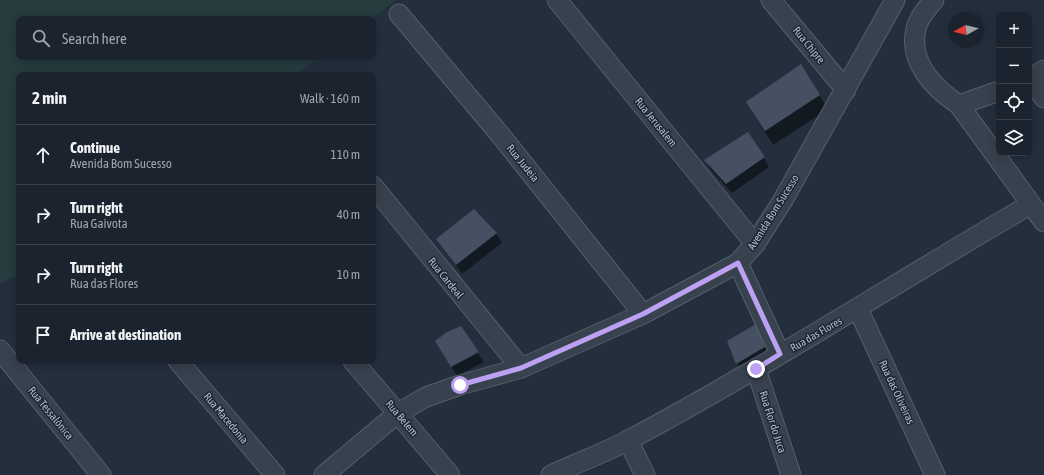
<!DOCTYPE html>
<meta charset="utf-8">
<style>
:root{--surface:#1b232e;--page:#282f3a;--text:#f1f3f6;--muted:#a0a4aa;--line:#39404a}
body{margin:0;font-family:"Asap Condensed",sans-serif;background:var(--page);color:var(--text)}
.controls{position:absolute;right:12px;top:12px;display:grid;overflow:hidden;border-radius:8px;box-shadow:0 2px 10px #0003}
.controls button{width:36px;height:36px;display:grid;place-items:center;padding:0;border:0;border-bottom:1px solid var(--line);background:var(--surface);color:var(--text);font:20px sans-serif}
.compass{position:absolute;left:948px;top:12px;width:36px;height:36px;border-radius:50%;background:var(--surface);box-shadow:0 2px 10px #0003;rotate:262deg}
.stop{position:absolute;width:12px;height:12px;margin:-9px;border:3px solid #bca0f2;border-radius:50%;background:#fff}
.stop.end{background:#bca0f2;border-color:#fff;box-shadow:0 1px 4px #0008}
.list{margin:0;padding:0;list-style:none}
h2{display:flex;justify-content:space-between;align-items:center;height:52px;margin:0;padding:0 16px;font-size:17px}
h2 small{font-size:13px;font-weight:400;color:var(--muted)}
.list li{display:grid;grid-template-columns:26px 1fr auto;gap:12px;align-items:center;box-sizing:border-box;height:60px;padding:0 16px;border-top:1px solid var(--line)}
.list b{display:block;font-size:15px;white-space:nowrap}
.list p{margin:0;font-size:13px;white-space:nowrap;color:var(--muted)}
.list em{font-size:13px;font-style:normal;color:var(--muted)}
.icon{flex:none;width:22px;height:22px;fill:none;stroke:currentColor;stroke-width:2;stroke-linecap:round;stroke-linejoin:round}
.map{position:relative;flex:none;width:1044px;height:475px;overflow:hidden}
.search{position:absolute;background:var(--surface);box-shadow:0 2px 10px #0003;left:16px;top:16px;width:360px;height:44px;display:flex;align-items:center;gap:10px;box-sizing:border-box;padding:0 14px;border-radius:8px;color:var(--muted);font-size:15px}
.panel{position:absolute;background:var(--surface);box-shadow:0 2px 10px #0003;left:16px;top:72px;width:360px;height:292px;border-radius:8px}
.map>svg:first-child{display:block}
.green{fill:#263c3f}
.shadow{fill:#0007}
.building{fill:#455162}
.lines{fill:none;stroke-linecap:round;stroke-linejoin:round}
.street-casing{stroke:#565f6c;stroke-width:21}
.street{stroke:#38414e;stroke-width:19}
.route{stroke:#bca0f2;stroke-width:5}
.labels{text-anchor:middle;stroke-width:3;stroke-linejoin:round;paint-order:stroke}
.street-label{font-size:11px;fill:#b4bcc9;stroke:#1d2633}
</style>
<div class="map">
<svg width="1044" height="475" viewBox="0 0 1044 475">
<rect width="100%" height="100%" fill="#242f3e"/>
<path class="green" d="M0 0H397L371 19H19V57H319L295 75H19V274L0 284Z"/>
<path class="shadow" d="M801 66 828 109 773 145 747 103Z
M764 158 769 167 732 193 711 170 705 160Z
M496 233 502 243 462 274 437 239Z
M755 326 770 357 742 373 728 341Z
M461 328 484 362 457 376 436 341Z"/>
<path class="building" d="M801 64 820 95 765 131 746 102Z
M748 132 765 157 726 184 704 160Z
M474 209 497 233 456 265 436 239Z
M756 324 765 347 736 364 727 341Z
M461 326 479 352 451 367 435 341 447 332Z"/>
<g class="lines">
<defs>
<path id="street" d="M557 0 755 244
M771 0 846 90
M934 0C927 8 918 18 916 29 908 62 934 88 959 105L1044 222
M399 14 502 137 643 314
M1031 79 1044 98
M1029 80 1044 70
M959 105 999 91
M373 186 521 368
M738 263 780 354
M858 309 935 475
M0 350 101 475
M178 361 275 475
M353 361 450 475
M756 369 791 475
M628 440 645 475
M324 475 398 413 426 397 460 385 521 368 643 314 738 263 755 244 783 200 895 0
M551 475C577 463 604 453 629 440 766 367 897 282 1031 204"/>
</defs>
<use href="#street" class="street-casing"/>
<use href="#street" class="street"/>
</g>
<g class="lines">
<path class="route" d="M460 385 521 368 643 314 738 263 780 354 756 369"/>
</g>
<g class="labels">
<g class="street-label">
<text transform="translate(809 45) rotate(51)" y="4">Rua Chipre</text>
<text transform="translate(656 122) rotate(51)" y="4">Rua Jerusalem</text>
<text transform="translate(523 163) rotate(51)" y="4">Rua Judeia</text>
<text transform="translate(773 212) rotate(-58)" y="4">Avenida Bom Sucesso</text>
<text transform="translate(446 278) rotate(51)" y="4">Rua Cardeal</text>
<text transform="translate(816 334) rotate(-30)" y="4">Rua das Flores</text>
<text transform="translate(897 392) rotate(65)" y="4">Rua das Oliveiras</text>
<text transform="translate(51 413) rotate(51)" y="4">Rua Tessalônica</text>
<text transform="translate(226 418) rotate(50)" y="4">Rua Macedonia</text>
<text transform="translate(402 418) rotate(50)" y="4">Rua Belem</text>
<text transform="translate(773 422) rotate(72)" y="4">Rua Flor do Juca</text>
</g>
</g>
</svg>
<div class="controls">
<button>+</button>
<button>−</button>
<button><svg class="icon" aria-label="locate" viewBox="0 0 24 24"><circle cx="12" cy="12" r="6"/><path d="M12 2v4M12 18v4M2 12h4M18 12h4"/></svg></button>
<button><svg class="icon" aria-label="layers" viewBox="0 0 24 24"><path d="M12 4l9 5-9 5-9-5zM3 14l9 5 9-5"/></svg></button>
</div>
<svg class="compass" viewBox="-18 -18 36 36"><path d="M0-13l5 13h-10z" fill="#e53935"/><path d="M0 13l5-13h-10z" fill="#a0a4aa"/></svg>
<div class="stop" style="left:460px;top:385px"></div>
<div class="stop end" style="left:756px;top:369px"></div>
<div class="search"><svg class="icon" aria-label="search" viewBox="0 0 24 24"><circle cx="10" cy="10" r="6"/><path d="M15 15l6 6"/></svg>Search here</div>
<section class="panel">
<h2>2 min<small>Walk · 160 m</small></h2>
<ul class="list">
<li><svg class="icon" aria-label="ahead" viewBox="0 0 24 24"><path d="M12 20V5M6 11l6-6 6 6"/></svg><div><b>Continue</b><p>Avenida Bom Sucesso</p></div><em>110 m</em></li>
<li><svg class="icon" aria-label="right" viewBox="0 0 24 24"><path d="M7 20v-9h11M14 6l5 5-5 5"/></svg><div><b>Turn right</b><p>Rua Gaivota</p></div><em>40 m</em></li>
<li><svg class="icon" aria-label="right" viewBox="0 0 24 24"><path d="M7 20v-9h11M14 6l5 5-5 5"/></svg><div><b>Turn right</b><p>Rua das Flores</p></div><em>10 m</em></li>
<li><svg class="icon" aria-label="arrive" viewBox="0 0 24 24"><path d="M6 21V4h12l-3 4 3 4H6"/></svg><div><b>Arrive at destination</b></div></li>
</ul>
</section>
</div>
